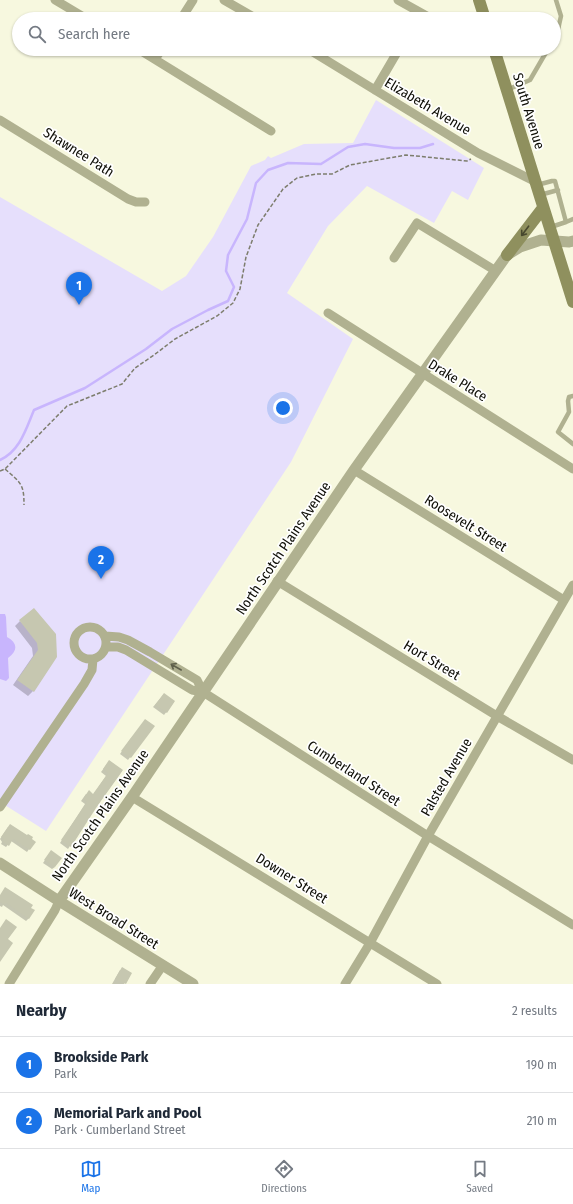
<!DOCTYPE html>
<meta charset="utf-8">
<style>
:root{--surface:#fff;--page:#f6f6f7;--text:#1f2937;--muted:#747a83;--line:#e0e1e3;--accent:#1a73e8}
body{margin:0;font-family:"Fira Sans Condensed",sans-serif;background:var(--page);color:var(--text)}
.you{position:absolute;left:283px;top:408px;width:14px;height:14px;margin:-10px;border:3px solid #fff;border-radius:50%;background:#1a73e8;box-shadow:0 0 0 6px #1a73e833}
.badge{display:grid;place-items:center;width:26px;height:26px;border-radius:50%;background:var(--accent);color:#fff;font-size:13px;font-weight:700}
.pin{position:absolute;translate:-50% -33px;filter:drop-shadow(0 1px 2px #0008)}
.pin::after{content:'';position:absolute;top:21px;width:14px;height:12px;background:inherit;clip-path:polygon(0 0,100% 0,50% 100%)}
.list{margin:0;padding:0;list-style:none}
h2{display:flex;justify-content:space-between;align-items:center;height:52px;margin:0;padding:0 16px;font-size:17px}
h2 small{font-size:13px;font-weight:400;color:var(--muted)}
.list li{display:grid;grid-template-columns:26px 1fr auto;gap:12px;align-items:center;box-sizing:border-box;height:56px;padding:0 16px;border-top:1px solid var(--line)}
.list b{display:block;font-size:15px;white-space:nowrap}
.list p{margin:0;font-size:13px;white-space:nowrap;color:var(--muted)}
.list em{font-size:13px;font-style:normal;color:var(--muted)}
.icon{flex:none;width:22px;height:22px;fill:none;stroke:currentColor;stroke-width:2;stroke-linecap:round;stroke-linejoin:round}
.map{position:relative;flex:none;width:573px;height:984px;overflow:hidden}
.search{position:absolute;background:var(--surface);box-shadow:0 1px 3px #0004;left:12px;right:12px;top:12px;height:44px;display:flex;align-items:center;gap:10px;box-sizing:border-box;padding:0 14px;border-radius:22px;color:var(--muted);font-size:15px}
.sheet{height:164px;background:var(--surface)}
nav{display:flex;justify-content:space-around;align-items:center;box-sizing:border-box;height:56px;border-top:1px solid var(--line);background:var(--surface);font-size:11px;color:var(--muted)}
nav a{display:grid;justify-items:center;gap:2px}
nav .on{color:var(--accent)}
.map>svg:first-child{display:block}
.green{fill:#e6dffc}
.water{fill:#c8b5fd}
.shadow{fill:#0003}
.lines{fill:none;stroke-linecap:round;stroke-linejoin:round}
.stream{stroke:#c8b5fd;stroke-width:2.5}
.building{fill:#c6c7b0}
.path{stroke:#7d7d6d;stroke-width:1.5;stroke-dasharray:4 2;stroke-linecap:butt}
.service{stroke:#b0b190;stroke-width:4.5}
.minor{stroke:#b0b190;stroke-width:9}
.tertiary{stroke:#b0b190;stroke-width:11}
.secondary{stroke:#8f905e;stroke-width:12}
.oneway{stroke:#48482e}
.oneway2{stroke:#5f604b}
.labels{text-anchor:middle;stroke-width:3.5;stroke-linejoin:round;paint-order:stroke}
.street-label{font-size:14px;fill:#0e0e06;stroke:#fff}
</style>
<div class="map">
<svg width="573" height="984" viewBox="0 0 573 984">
<rect width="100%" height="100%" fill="#f7f8df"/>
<path class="green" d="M376 100 484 168 468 200 452 191 434 223 367 186 328 226 287 293 353 339 291 462 46 831 0 802V197L162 291 186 276 213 237 251 166 265 160 268 156 271 158 304 144 353 143Z"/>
<path class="water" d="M0 614H5L6 617 7 637C18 643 18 651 8 658L9 678 6 681 0 679Z"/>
<path class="shadow" d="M20 621 56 657 33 691 28 696 13 685 33 656 32 648 15 626Z
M164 694 174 702 164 715 153 707Z
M153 726 128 760 120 754 131 738Z
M107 764 122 771 95 808 68 849 60 843 85 804 81 801 86 794 93 795 106 776 101 772Z
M8 827 27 836 34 842 27 852 11 841 6 847 1 844 2 842 0 839Z
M49 854 55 867 52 869 43 863Z
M0 895 30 908 29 918 26 921 3 905 2 907 0 906Z
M120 970 131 973 124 984H112Z"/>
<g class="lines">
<path class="stream" d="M0 460C20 451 26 429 34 410L85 388 146 349 172 329 208 310 228 301 234 287 226 271 228 255 247 219 256 183 268 170 288 163 321 164 348 147 365 144 394 148H420L433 144"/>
</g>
<path class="building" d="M34 608 56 634 57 657 34 692 17 680 38 650 37 643 19 620Z
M164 693 175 701 167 713 155 705Z
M145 719 155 726 131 758 121 751Z
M109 760 123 770 96 808 71 847 61 840 87 802 83 799 89 790 93 794 108 773 103 769Z
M10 824 27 835 28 834 33 837 32 839 36 842 30 850 13 839 9 846 2 841 4 839 1 837Z
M51 850 62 858 55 867 44 860Z
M5 887 33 905 31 908 35 910 29 919 6 903 5 905 0 902V895Z
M6 919 17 927 8 939 13 943 0 962V928Z
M122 967 132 973 126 984 115 979Z"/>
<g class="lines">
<path class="path" d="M5 469C21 483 24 484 24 505
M0 471 5 469 67 406 122 384 135 368 154 355 175 339 217 316 233 303 240 289 246 257 258 225 283 189 297 178 316 174H332L350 165 406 155 467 161 471 159"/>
<path class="service" d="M554 39 557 34 561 16 556 0
M507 90 530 80 548 49
M537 185 552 181H555L566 222 573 219
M540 195 558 190
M551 227 566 222
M573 396 569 397 568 401 569 412 558 432 573 444"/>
<path class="minor" d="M55 0 87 19
M224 0 257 19
M398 0 432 19
M181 19 193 0
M138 49 271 131
M308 49 478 153 536 182
M155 59 162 49
M375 90 399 49
M0 120 128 199 136 202H145
M394 258 417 223 496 271
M328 313 573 469
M354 470 564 600
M277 581 497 716 573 760
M74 643a16 16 0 1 1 32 0a16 16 0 1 1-32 0Z
M105 636 119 637 128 640 150 652 197 680 203 692
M106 647H118L126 650 192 690 203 692 428 836 573 925
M132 797 437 984
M0 807 84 684 92 670 93 659
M9 984 55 910 59 901
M150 984 163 965
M345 984 370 943 428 836 573 585"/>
<path class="tertiary" d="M0 863 59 901 193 984
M59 901 132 797 354 470 507 255 520 247 541 240 569 242 573 241"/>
<path class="secondary" d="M479 0 485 19
M494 49 573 302
M507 255 543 208"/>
</g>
<defs><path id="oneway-shaft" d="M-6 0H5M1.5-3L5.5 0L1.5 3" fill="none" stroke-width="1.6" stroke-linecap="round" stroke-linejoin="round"/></defs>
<use class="oneway" href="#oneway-shaft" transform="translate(525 231) rotate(127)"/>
<use class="oneway2" href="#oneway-shaft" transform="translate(176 667) rotate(-150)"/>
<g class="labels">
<g class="street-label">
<text transform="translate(428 106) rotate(31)" y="5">Elizabeth Avenue</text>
<text transform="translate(529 111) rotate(73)" y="5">South Avenue</text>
<text transform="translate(79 152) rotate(32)" y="5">Shawnee Path</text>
<text transform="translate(458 380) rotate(32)" y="5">Drake Place</text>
<text transform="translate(466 523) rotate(32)" y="5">Roosevelt Street</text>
<text transform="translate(283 548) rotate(-56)" y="5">North Scotch Plains Avenue</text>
<text transform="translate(432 660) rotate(31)" y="5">Hort Street</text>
<text transform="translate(354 773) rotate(33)" y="5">Cumberland Street</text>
<text transform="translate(446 777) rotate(-60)" y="5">Palsted Avenue</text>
<text transform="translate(100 815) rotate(-55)" y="5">North Scotch Plains Avenue</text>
<text transform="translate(292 878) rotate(32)" y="5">Downer Street</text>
<text transform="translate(114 918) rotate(32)" y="5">West Broad Street</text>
</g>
</g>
</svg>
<div class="you"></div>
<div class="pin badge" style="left:79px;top:305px">1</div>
<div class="pin badge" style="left:101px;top:579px">2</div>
<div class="search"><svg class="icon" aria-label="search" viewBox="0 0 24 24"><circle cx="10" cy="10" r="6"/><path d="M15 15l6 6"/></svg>Search here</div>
</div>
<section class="sheet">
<h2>Nearby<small>2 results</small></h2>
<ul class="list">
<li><span class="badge">1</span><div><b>Brookside Park</b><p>Park</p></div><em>190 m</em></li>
<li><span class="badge">2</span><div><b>Memorial Park and Pool</b><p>Park · Cumberland Street</p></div><em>210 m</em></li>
</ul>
</section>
<nav>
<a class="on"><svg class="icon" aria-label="map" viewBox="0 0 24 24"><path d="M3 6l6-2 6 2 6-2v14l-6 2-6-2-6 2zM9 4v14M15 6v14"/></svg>Map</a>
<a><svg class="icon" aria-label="directions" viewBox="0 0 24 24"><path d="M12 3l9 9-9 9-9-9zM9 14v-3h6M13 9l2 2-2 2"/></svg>Directions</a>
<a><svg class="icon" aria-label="saved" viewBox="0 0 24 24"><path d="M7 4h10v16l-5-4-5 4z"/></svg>Saved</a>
</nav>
